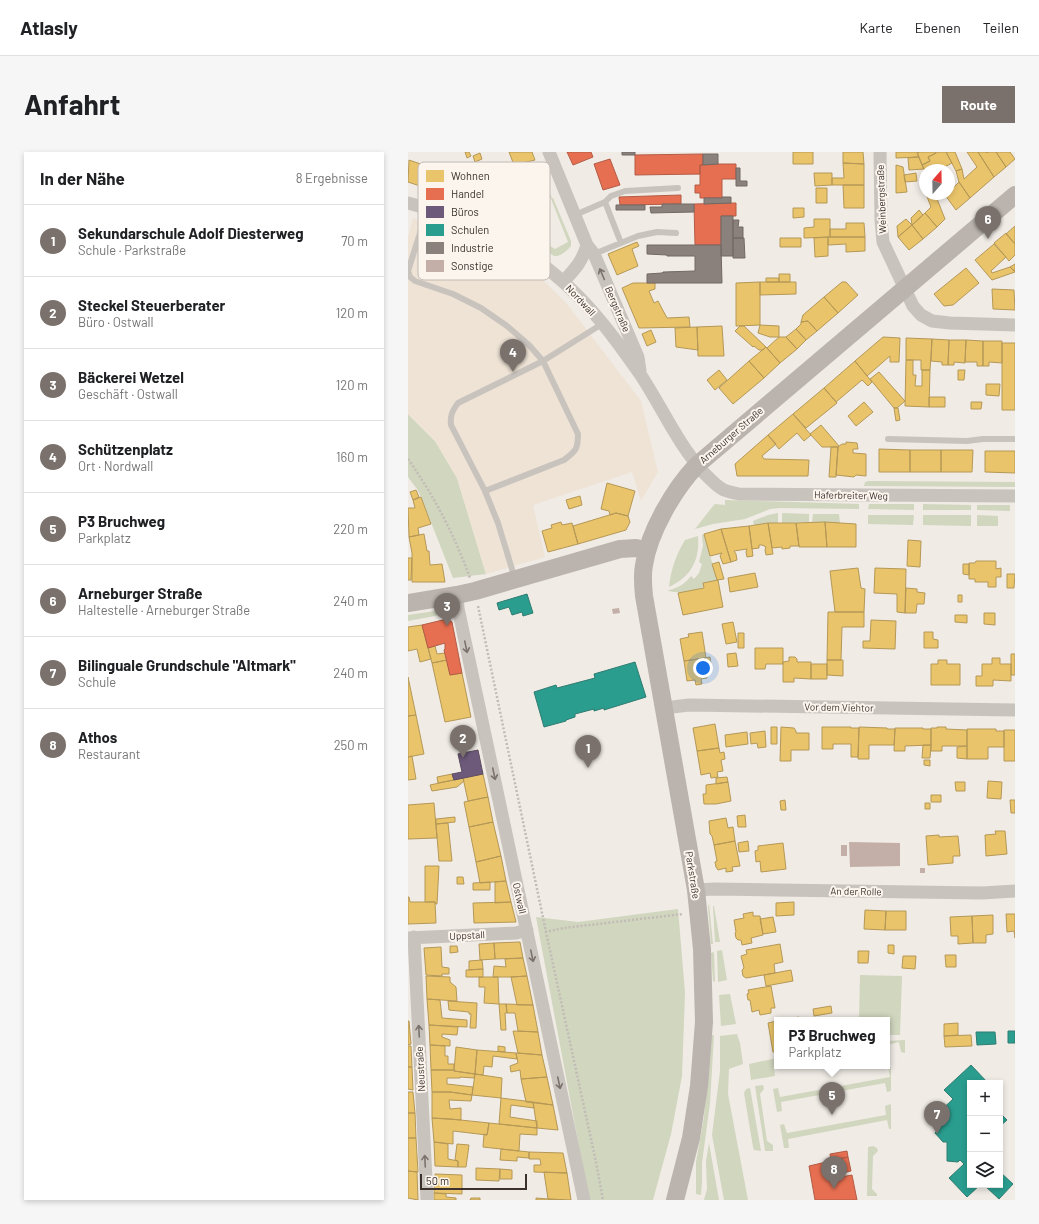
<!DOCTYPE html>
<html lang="de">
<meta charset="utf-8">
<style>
:root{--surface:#fff;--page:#f6f6f6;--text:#202124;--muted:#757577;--line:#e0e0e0;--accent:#7a716c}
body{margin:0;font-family:Barlow,sans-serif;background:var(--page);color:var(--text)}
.controls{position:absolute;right:12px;bottom:12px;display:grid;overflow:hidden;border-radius:0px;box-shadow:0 2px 6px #0003}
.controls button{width:36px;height:36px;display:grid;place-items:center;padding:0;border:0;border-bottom:1px solid var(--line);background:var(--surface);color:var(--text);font:20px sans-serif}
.compass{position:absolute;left:511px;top:12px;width:36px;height:36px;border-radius:50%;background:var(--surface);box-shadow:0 2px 6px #0003;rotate:20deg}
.scale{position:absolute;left:12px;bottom:10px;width:107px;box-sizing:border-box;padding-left:4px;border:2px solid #3b302b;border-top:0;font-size:11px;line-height:14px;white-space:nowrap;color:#3b302b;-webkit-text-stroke:3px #fbf5ee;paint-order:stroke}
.you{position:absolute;left:295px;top:516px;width:14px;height:14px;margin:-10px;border:3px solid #fff;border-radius:50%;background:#1a73e8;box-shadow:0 0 0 6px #1a73e833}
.badge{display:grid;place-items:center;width:26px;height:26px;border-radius:50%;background:var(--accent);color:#fff;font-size:13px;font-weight:700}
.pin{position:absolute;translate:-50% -33px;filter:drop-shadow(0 1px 2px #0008)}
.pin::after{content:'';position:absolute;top:21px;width:14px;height:12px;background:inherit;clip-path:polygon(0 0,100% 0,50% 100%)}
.popup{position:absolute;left:366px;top:865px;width:116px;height:52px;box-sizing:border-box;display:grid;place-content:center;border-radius:0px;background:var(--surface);filter:drop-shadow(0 1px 3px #0005);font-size:13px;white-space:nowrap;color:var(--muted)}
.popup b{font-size:15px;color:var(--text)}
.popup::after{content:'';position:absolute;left:50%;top:100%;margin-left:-8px;border:8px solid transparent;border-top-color:var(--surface)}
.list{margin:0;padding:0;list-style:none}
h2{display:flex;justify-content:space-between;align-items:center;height:52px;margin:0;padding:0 16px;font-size:17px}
h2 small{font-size:13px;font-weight:400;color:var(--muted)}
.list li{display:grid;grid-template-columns:26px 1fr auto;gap:12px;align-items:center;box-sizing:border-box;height:72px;padding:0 16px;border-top:1px solid var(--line)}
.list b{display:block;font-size:15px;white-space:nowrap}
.list p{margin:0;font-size:13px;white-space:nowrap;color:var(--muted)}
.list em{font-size:13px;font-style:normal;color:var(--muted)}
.icon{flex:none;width:22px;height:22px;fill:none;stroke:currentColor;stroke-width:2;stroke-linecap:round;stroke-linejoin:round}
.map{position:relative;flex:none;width:607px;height:1048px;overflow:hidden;border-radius:0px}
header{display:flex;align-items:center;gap:24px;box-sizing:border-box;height:56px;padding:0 20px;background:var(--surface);border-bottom:1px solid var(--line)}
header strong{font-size:19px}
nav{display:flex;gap:22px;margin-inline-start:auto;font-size:14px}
.intro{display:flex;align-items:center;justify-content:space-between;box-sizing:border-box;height:96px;padding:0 24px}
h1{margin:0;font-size:28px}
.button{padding:10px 18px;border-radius:0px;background:var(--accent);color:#fff;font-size:14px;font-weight:700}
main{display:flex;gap:24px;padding:0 24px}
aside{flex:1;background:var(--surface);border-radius:0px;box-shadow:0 2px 6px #0003}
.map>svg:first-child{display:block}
.green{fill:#d1d6bf}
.plaza{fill:#eee3d5}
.homes{fill:#e9c46a;stroke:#b59857}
.shops{fill:#e76f51;stroke:#b35c46}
.offices{fill:#6d597a;stroke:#5e4d62}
.schools{fill:#2a9d8f;stroke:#2f7c71}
.industry{fill:#8a817c;stroke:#726964}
.building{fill:#c3afa7}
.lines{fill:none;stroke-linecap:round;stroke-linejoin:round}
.path{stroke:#c2bbb6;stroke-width:2.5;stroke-dasharray:2 2;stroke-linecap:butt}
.service{stroke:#c9c3be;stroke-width:6}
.minor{stroke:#c9c3be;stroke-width:13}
.secondary{stroke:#bab3ae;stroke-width:18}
.oneway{stroke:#7b726d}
.labels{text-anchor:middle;stroke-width:4;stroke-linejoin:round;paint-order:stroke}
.street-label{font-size:10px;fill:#3b302b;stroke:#fbf5ee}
.key{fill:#fbf5ee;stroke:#c1bab4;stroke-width:1}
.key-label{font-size:11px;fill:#3b302b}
</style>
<header>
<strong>Atlasly</strong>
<nav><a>Karte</a><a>Ebenen</a><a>Teilen</a></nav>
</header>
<div class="intro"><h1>Anfahrt</h1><a class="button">Route</a></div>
<main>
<aside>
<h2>In der Nähe<small>8 Ergebnisse</small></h2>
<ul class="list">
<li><span class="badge">1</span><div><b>Sekundarschule Adolf Diesterweg</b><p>Schule · Parkstraße</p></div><em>70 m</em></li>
<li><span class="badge">2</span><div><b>Steckel Steuerberater</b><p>Büro · Ostwall</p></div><em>120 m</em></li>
<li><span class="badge">3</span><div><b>Bäckerei Wetzel</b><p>Geschäft · Ostwall</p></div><em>120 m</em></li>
<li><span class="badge">4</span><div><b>Schützenplatz</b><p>Ort · Nordwall</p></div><em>160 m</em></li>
<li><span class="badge">5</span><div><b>P3 Bruchweg</b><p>Parkplatz</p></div><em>220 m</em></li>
<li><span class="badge">6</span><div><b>Arneburger Straße</b><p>Haltestelle · Arneburger Straße</p></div><em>240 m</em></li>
<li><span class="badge">7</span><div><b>Bilinguale Grundschule &quot;Altmark&quot;</b><p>Schule</p></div><em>240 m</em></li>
<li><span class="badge">8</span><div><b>Athos</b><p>Restaurant</p></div><em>250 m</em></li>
</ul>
</aside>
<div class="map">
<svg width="607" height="1048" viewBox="0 0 607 1048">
<rect width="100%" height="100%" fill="#f0ebe5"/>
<path class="green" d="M129 11H131L139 32 138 33 144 46H145L163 89V94C159 99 152 105 146 104L95 67V66L147 97 160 90Z
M0 262 27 289 49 326 78 422 45 426 13 345 9 337 0 325Z
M461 329 607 330V335L456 334 457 330Z
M317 348 451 352V357L372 356 362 357 337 367 305 372 287 377 305 354 307 352 317 353Z
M461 352H506V358L460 357Z
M515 352 563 353V358H515Z
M569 353H602V359L569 358Z
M370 361V371L346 373 345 369 360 363Z
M374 361 401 362V370L374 371Z
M405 362H431L432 371 404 370Z
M460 363H506L505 373 460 372Z
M515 363H563V374L515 373Z
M569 363 590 364V374H569Z
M296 382 309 428C294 437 278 443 260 439L261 438C270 436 277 432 283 424L286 427 291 421 294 412 291 410 295 394 294 383Z
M290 384C292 408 283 425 261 435 263 417 268 403 277 388Z
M40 457V459L27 464 0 469V463Z
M301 752 305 792H303L300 755Z
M305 754H306L312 790H307Z
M270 757 277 841 274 924 263 982 245 1048H181L128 765 170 770Z
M314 798 319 828 310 830 309 799Z
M306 800 307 830 305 829 303 801Z
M452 823 494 824 492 883H479V868H451Z
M322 842 328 872 313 874 311 843Z
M329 882 332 891 335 912 321 917 320 942 340 1048H316L304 983 312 919V884Z
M303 883H306L302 951 294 1011V1030L293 1043 288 1042V1010L296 964Z
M497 888V901L493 900 491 890 479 893V889Z
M369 906V913L366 914 367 924 343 928 341 912Z
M483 915V939L479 940 477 931 373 950 374 959 369 960 365 937 370 936 372 945 482 925 480 916Z
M355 933 356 937 352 942 359 989 365 993V999H357L347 934Z
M342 936 353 999 346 998 345 995 336 941 338 937Z
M483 952V977H481L479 968 380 987 381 996H376L372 973 376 972 379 981 478 963 477 954Z
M301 991 311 1048H296L299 1037 298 1009Z
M465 994 469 996 470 999 465 1004 464 1037 469 1042V1044H459L460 995Z"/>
<path class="plaza" d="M5 66 78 89 128 121 159 152 233 249 250 320 233 349 224 320 125 353 137 405 78 422 49 326 27 289 0 262V85Z"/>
<path class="homes" d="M57 0H61L63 4 59 6Z
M101 0H124L127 8 106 13Z
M385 0H405V12H385Z
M435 0H455L456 12 435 11Z
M488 0H509L511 5 488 6Z
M512 0H527L528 1 520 5 522 9 514 13 509 1Z
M530 0H538L544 11 531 18H517V19L514 13 522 9 520 5Z
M538 0H547L554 17 548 19Z
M559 0H570L586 25 562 46 551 30 548 19 554 17 556 27 569 15Z
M570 0H578L579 1 580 0H588L598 15 586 25Z
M588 0H602L607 7 598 15Z
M72 1 74 7 67 10 65 4Z
M507 5H511L516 17 501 18 500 6Z
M1 8 30 18 24 38 0 30Z
M435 11 456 12V33H424V26H436Z
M488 13 495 15 499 40 488 41Z
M30 18 57 27 52 48 24 38Z
M406 21H424V33L407 34Z
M508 21 509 29 497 30 496 23Z
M57 27 78 34 73 55 52 48Z
M551 30 562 46 548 58 537 43 541 42V40Z
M435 33H456V56H436Z
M408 36H419V51H408Z
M518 42H527L537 67 529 75 517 61 523 55Z
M385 56H396V65L385 66Z
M511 58 515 63 504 73 503 66Z
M517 61 529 75 515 87 504 73Z
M406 67H422V85L396 86V76L406 75Z
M498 67 504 73 490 85 489 74Z
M438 71H456L457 85H422V77H438Z
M504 73 515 87 501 98 490 85Z
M607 74V92L598 82Z
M598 81 607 92V103L601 109 586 91Z
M420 85H457V99L438 100V92L420 93Z
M420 85V104L407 105 406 86Z
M372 86H393V95H372Z
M229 90 231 94 224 97 230 114 209 123 200 102Z
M586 92 598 105 583 119 584 121 602 115 607 120 584 128 567 108Z
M607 112V119L602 115Z
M558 116 571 131 545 153 536 154 526 142Z
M371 122H382V130H371Z
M358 126H371V130H358Z
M352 130V173L328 174V131Z
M352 130H388V142L352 143Z
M434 130H438L450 143 430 161 416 145Z
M225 131H247V137L241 139 246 151 250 149 259 166 281 165 282 175 231 176 214 136Z
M584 137 606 138 607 158 585 157Z
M416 145 430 161 409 179 400 169 393 170 395 163Z
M400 169 409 179 398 188 388 177 393 172V170Z
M352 173 371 174V185H362L350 181Z
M314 174 316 204H290L289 175Z
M332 174H336L358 195 355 198H351L346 194 345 195 327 179Z
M289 175 290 198 268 195 267 176Z
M388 177 398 188 389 197 378 185Z
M243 178 248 190 239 194 234 182Z
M371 185H378L389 197 372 211 359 196Z
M475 185 492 186 491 210H482V204L459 224 447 209Z
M498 186 524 187 522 218H513V208H498Z
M524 187 541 188 540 213H534V210L523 209Z
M541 188H558L557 211 546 210V213H540Z
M558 188 575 189V214H569V210H557Z
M575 189H594V211L581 210V214H575Z
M594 191H607V258H594Z
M358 195 372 211 356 226 341 209Z
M498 208H505V223H508L507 234H514V218H522L521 255 497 254Z
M341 209 356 226 325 252 311 236Z
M447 209 464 230 460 234 454 228 428 250 416 236Z
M311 218 319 228 307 238 299 228Z
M550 218H557L556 228H550Z
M471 220 497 249 489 256H486L462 227Z
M578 232H592L591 244 578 243Z
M416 236 429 251 398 276 385 262Z
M521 245H537V255H521Z
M456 250 465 260 448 274 440 264Z
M563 250H574L573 257H563Z
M486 256H490L492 268 488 269Z
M385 262 403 283 396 289 389 281 371 297 360 283Z
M413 273 431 294 430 295H414L402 282Z
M360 283 368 292 354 304 356 307 401 308 400 324H329L327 312Z
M438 290 449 291 450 297H445V301L458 302V324L448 323 446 325 428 323 430 295 434 292H438Z
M423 295H430L428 325H421Z
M471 297 502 298V320H471Z
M502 298H533V320H502Z
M533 298H565L564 320H533Z
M577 299H607V321L577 320Z
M199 331 227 339 220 364 208 361 202 363 201 359 193 357Z
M8 338 11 345 5 348 2 340Z
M172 344 174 353 161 357 158 348Z
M13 345 23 372 10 376 11 383 1 385 0 356H7L5 348Z
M208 361 220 364 222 370 218 378 170 392 165 374Z
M153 370 154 373 164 371 170 392 140 400 134 379 144 376 143 373Z
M417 370 448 372V395H419Z
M417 370 419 395H391L388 371Z
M360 371 365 402 358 403 357 398 358 395 354 393H351V396L344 397 341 374Z
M360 371H388L391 394H382V396L374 397V395L364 396Z
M341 374 345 404 339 405 338 400 339 397 326 399 328 402 329 408 323 410 313 377Z
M313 377 323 410 315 412 312 404 314 401 302 404 296 382Z
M16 382 19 399H21L22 413 34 412 37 430H4V401L1 385Z
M500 388 513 389 512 415 499 414Z
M0 406H4L3 428H0Z
M568 409H588V417L593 416V425H588V435H580V430H567V427H561V411H567Z
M311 410 316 427 309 428 304 412Z
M555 412H561V423L555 422Z
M450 416 453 436 457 437 456 460H427L422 419Z
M467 416 498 417 497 461 489 460V442L466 441Z
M347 421 350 435 322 440 320 426Z
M599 422H607L606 436H599Z
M310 428 315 455 275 463 270 441 296 436 295 431Z
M498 436 509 437V440L517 441 516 452H509L508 461H497Z
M550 443H554V450H550Z
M420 460H456V475H434L433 508H419Z
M576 461H587V473L576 472Z
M547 463H559V471L547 470Z
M463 468 488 469 487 497 455 496V489H462Z
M325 470 329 490 318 492 314 472Z
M14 473 23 507 12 510 9 497 0 499V475Z
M294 480 298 506 276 509 272 487 281 485 280 482Z
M516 480H525V487L530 488V496H516Z
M330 481H336V496H330Z
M27 494 29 502 37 501 39 508 24 511 20 496Z
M347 496H375V512H358L357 517H347Z
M328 501 330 514 320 515 319 502Z
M603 502H607V523H603Z
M302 505 303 512 297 513 299 526 293 527 294 532 288 533 287 528 279 529 276 509Z
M381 505H387L389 507V510H403V527L386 526V530H375V510L381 509Z
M584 506H592V512H603V529L585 528V534H568V524H574V512H584Z
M39 508 42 523 54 521 63 565 37 570 24 511Z
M419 508H435V524L419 523Z
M530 508H539V512H552V533H523V512H530Z
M403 512H419V527H403Z
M0 525 8 563 0 564Z
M8 563 16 602 0 605V564Z
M307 572 311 596 289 599 285 576Z
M363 575H369V592H363Z
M373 575 386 576 388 579V581H401V598H383V609H372Z
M414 575H443V576H451L450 605H443V592H425V597H414Z
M451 575 479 576V577H487L486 593H461V607H450Z
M529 575H538V577L559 578V594H534V599H523V576H529Z
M487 576H515V577H523V593L497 594V599H486Z
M559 577H588V579H596V595H580V607H559Z
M596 578H607V609H596Z
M357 579 358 595 350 596 349 591 343 592 342 581Z
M339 580 340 592 318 595 317 583Z
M515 593H523L522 606H514Z
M559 594V607L549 606V595Z
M311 596 312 601 316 600 317 607 313 608 315 619 309 620 310 625 303 626 302 621 293 623 289 599Z
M4 604 8 627 0 628V605Z
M516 608H522V614L516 613Z
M44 622 46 628 30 631 29 625Z
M75 622 80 645 60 649 55 626Z
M319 625 320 630 308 632V626Z
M55 626 56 629 49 635 24 639 22 633Z
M580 629 594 630 593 647 579 646Z
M320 630 323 649 308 652H296L295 642H298V633Z
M547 630H557V639H548Z
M523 643H533V650H523Z
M80 645 85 670 61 675 56 650Z
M377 648 378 658H373L372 649Z
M602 648H607V661H603Z
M26 651 29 686 0 687V653Z
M517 651H522V657H517Z
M337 663 338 675H330L329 664Z
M47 665V670L28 672V667Z
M318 666 320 676 325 675 327 689 306 693 304 684 302 682 301 669Z
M85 670 93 704 68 710 61 675Z
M40 671 44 709H31L28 672Z
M587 679H597L599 702 578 704 577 683 588 682Z
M531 683V685L550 684 552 704H545V711L520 713 518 684Z
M327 689 332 714 324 715 325 719 318 720V716L310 718 308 715 307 710 309 709 306 693Z
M340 689 341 699 331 700 330 691Z
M375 691 378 717 353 720 352 709 348 710 347 699 350 698V694Z
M93 704 98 729 72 731 68 710Z
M17 714H31L29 752H28L27 750H17Z
M49 725H55L56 732H49Z
M98 729 103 750 87 751V730Z
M82 730V738H65V731Z
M0 745H1L2 750H27L28 771 0 772Z
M103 750 108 770 66 771 65 751Z
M386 750V763L368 764V751Z
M457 758 478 759 477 778 456 777Z
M478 759H498V778H477Z
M345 760V764H352L355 783 343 786 344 791 334 793 333 788H330L328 786 327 781 328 780 326 768 336 766 335 762Z
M598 762H607V786L606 779 599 780Z
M585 763V782L578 783V791H565L564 764Z
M564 764 565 791 550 792V784H543L542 765Z
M365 765 368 780 355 782 352 767Z
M112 790 115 806 87 807 86 791Z
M86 791 87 807 72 808 71 792Z
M372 792 375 810 366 812 367 821 338 826 335 824 334 818 336 816 333 804 339 802 338 798Z
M480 793H486V802L480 801Z
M42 794H49L50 800 42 801Z
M33 795 34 815 41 816V822H34V824L18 823 16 796Z
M450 799H461L460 811H450Z
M537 803H548V815H538Z
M495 804H508L507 817 494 816Z
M115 806 119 824 103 825H85L86 814 98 815 97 807Z
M74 808 75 817 61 818V809Z
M75 817V825H58V818Z
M383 818 385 829 358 834 356 823Z
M18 824 42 825V830L48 835 49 849 19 847Z
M119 824 125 853H109L103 825Z
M71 825H90L91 852 76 851 77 835H71Z
M363 834 367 856H363V861L352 863 351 858 344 860 342 848H340L339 842 341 841 340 838Z
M19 847 32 848 34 866 59 868V875L21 873Z
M40 849 69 851 68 876H62L63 862H61V860L41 858Z
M91 852H98L99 861H97L98 878H93Z
M98 852 125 853 130 880 110 879 107 861H99Z
M423 854 424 861 406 864 405 857Z
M391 865V868H376Z
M0 869H1L3 892 0 893Z
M369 869V900H365L360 871Z
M550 871V883L536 884V872Z
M21 873 50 875 49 883 34 882V885L42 888V894L22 893Z
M105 879 130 880 134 903 110 901Z
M563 883 564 894 537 895 536 884Z
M22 893 37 894V904H40V912H46V918H23Z
M0 894H3L4 915H0Z
M90 894 97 895V900L90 899Z
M48 895 69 898 67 922 46 919Z
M69 898 108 901 109 907 85 904 84 915 76 914 75 923 67 922Z
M108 901 134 903 139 925 113 927 112 918 103 920 102 914 110 911Z
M0 915H4L5 938 0 937Z
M23 918H46V919L67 922 66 926 52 925V926H39V932L65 935 64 943 42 940H24Z
M67 922 94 926 93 946 64 943Z
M139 925 145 953 118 950 113 927Z
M0 940H5L7 961H0Z
M24 940H42L64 943 63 949 41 948 42 957 53 956V968L24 966Z
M93 946 125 950 126 956 103 953 102 965 129 969V976L91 972Z
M125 950 145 953 150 978 129 976Z
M0 961H7L8 986H0Z
M24 966 43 967 81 971 79 983 45 979V992L26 990Z
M81 971 129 976V983L112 982 111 999 75 995 76 982 79 983Z
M0 986H8L10 1020 0 1019Z
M26 990 40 992V1007L50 1009V1015L27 1014Z
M49 992 61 993 58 1015H50V1009L47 1008Z
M93 997 121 1000V1006L109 1005V1009L92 1008Z
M121 1000 155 1001 159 1021 126 1020V1013H133L132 1007H121Z
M68 1016 92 1017 91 1029 68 1028Z
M92 1017 104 1018V1027H92Z
M0 1019 9 1020 10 1048 0 1046Z
M136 1020 159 1021 163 1048 140 1047Z
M27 1022 54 1023V1042L26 1041Z
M26 1041 38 1042V1045L48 1046V1048H26Z
M63 1046H72V1048H62Z
M128 1046 140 1047 156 1048H128Z"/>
<path class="shops" d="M159 0H183L185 5 165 13Z
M295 2V13H292V22L227 23V3Z
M202 7 212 33 195 38 186 12Z
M310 12H328V27H314V46H292V41H287V33H292V13Z
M273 43V52L212 53 211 45Z
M328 51V64H313V93H287L286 52Z
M39 467 44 470 54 521 42 523 36 498 37 497V491L20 496 14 473Z
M439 999 440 1005 423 1008 422 1002Z
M440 1005 443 1019 426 1023 427 1026 444 1023 449 1048H407L401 1014Z"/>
<path class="offices" d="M70 598 75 622 46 628 44 622 54 620 50 602Z"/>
<path class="schools" d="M119 442 125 461 115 464 114 460 104 463 101 455 91 458 89 451Z
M227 510 238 545 196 558V556L186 559V557L167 562V565L158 568V569L136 575 126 540 148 533 149 536 187 526 186 522Z
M600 879H607V891H600Z
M568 880H587L588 892 569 893Z
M563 913 580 931H562V1033H572L559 1045 541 1026 556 1012 552 1008 550 1010 539 1009V990H535L527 981 533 974 525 966 545 947 536 938Z
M592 961 599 968 592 974Z
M592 1020 605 1032 591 1047 576 1033H592Z"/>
<path class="industry" d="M214 0H227V3H214Z
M295 2H310V12L295 13Z
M328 16H332V29H339V34H328Z
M314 45H323V51L296 52V46H314Z
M254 52H286V60L243 61 242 55H254Z
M208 53H237V58H208Z
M313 64H325V104H313Z
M325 68H331L330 75H335V86H325Z
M325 86H336L337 106H325Z
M239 93H313L314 131H239V122L254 121 255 120 287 119V104H259V103L239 102Z"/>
<path class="building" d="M211 456 212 461 205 462 204 457Z
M441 690 492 691V714L442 715Z
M433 693H439V704H433Z
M512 716H517V721H512Z"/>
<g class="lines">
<path class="path" d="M0 307C26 344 46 382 62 426
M70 454 138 780 188 1010 195 1048
M137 780 156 776 275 762"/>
<path class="service" d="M197 50 213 91
M20 56 0 119 2 125 7 129 45 142 73 156 99 174 121 193 135 209 170 282C170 297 168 299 156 308L77 339
M167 63 197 50 203 44 217 39 270 36
M186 102 230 84 249 80 268 81
M480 287 559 289 575 287H607
M107 427 90 371 77 339 43 273C42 264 44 259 50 251L135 209 194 172"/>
<path class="minor" d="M141 0 179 93 186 102 230 205 232 219
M472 0 473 68 475 90 505 154 513 163 524 169 542 171 607 173
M0 51C67 69 121 94 170 144 193 167 213 195 232 222 254 255 269 291 296 321 302 327 309 335 316 338 321 340 326 341 331 342L607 344
M155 130C167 117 174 110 179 93
M49 443 50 456 176 1048
M256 556 281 553 607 558
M288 738 307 737 574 741 607 739
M6 785 19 1048
M0 786 108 781 119 778"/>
<path class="secondary" d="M0 451 49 443 67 439 212 397 228 396 239 399
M267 1048 283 986 291 934 296 870 294 797 288 738 236 444C235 434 234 423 236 413 241 380 266 337 289 313L607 43"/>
</g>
<defs><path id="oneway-shaft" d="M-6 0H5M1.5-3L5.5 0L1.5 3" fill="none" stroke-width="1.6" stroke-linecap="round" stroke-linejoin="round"/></defs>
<g class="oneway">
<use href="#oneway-shaft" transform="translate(194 122) rotate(-113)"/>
<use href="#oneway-shaft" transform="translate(58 495) rotate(78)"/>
<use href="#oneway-shaft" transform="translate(86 622) rotate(78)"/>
<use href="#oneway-shaft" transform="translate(124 804) rotate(78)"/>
<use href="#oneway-shaft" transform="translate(11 879) rotate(-93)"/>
<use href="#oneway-shaft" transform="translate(151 931) rotate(78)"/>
<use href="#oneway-shaft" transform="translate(17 1009) rotate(-93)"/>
</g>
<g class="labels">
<g class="street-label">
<text transform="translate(473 47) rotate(-92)" y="4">Weinbergstraße</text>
<text transform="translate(173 148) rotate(47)" y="4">Nordwall</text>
<text transform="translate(210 157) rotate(67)" y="4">Bergstraße</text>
<text transform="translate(323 283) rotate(-41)" y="4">Arneburger Straße</text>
<text transform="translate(443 343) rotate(1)" y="4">Haferbreiter Weg</text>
<text transform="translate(431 555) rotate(1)" y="4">Vor dem Viehtor</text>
<text transform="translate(285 723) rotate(81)" y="4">Parkstraße</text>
<text transform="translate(448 739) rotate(1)" y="4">An der Rolle</text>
<text transform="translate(112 746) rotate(78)" y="4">Ostwall</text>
<text transform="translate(59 783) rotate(-3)" y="4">Uppstall</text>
<text transform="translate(12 917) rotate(-93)" y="4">Neustraße</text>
</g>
</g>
<rect x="10" y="10" width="132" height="118" rx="6" class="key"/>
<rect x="18" y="18" width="18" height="12" fill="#e9c46a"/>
<rect x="18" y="36" width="18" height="12" fill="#e76f51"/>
<rect x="18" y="54" width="18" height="12" fill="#6d597a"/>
<rect x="18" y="72" width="18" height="12" fill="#2a9d8f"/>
<rect x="18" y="90" width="18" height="12" fill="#8a817c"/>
<rect x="18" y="108" width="18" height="12" fill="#c3afa7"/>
<g class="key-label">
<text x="43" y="28">Wohnen</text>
<text x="43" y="46">Handel</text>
<text x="43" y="64">Büros</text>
<text x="43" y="82">Schulen</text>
<text x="43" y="100">Industrie</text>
<text x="43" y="118">Sonstige</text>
</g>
</svg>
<div class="controls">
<button>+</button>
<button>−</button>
<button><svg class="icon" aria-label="layers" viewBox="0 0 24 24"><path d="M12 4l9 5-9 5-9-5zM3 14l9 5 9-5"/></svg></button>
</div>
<svg class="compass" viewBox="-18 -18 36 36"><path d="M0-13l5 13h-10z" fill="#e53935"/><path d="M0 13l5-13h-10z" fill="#757577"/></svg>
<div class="scale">50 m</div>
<div class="you"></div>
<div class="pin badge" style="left:180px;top:616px">1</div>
<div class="pin badge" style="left:55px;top:606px">2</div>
<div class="pin badge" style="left:39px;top:474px">3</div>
<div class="pin badge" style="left:105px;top:220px">4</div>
<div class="pin badge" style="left:424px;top:963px">5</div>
<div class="popup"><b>P3 Bruchweg</b>Parkplatz</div>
<div class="pin badge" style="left:580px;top:87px">6</div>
<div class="pin badge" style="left:529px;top:982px">7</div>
<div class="pin badge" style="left:426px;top:1037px">8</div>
</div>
</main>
